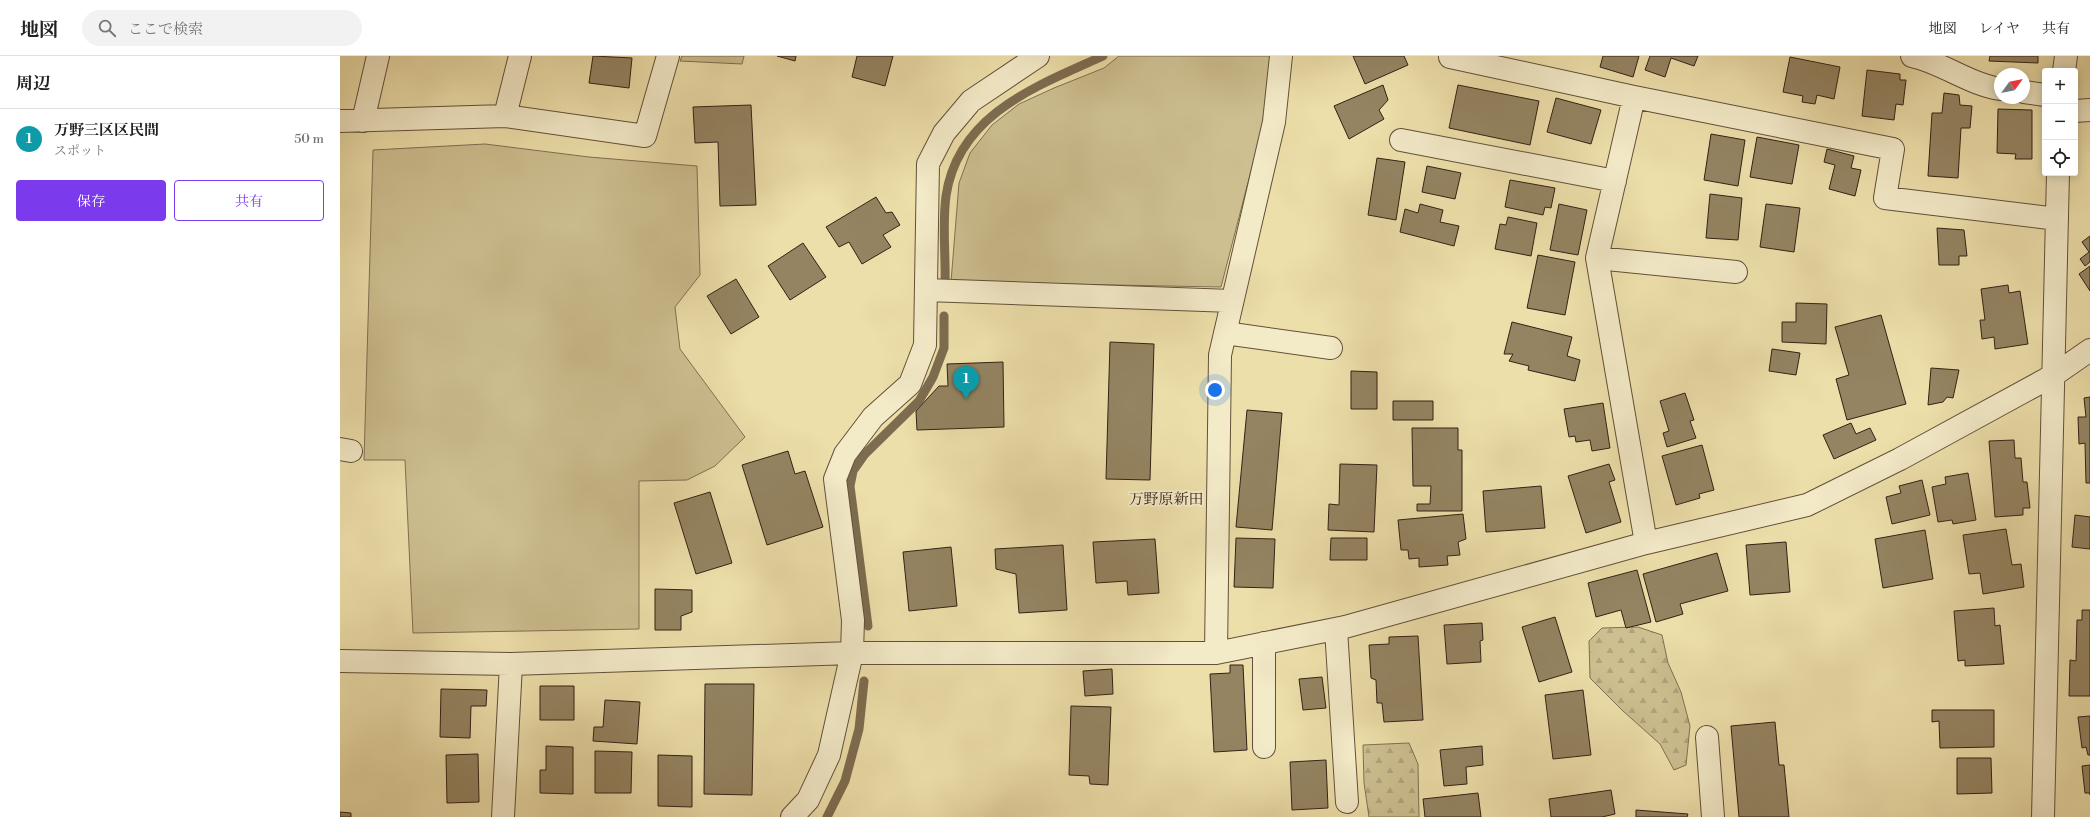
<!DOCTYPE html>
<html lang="ja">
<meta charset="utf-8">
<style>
:root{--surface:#fff;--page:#f2f2f2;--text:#222;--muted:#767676;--line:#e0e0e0;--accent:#7c3aed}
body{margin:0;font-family:"Libre Bodoni","Noto Serif JP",serif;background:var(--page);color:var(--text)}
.controls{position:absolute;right:12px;top:12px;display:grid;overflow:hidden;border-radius:4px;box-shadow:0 2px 10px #0003}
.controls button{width:36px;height:36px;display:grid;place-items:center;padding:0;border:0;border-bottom:1px solid var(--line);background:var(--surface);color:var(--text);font:20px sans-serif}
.compass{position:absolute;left:1654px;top:12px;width:36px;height:36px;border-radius:50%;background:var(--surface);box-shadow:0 2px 10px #0003;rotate:57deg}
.you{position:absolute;left:875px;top:334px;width:14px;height:14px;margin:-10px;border:3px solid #fff;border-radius:50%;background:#1a73e8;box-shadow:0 0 0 6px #1a73e833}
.badge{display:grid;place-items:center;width:26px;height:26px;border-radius:50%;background:var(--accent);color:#fff;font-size:13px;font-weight:700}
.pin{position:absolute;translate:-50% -33px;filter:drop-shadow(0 1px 2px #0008)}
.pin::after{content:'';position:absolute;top:21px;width:14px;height:12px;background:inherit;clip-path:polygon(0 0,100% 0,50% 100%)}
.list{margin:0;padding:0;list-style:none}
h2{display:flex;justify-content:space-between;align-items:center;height:52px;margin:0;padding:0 16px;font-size:17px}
h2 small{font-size:13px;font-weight:400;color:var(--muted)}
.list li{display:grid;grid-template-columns:26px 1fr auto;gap:12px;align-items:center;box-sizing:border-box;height:60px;padding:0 16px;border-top:1px solid var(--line)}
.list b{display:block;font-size:15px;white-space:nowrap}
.list p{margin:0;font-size:13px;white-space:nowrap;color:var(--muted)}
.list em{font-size:13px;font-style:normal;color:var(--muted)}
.actions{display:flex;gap:8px;padding:12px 16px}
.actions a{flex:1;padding:9px 0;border:1px solid var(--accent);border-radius:4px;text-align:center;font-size:14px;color:var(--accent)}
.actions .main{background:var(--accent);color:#fff}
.icon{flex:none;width:22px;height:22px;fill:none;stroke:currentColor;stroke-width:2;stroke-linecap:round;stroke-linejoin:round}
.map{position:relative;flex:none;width:1750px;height:761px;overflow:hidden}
header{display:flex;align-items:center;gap:24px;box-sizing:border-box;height:56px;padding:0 20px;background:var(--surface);border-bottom:1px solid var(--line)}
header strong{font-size:19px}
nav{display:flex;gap:22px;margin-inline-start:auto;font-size:14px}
.search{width:280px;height:36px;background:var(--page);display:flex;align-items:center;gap:10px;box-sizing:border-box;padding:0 14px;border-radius:22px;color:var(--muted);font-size:15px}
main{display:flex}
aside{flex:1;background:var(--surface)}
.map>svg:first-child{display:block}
.grass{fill:#cdbf90;stroke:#807052}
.forest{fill:url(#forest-firs);stroke:#807052}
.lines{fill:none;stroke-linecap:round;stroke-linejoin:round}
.stream{stroke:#7d6c4f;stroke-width:9}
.building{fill:#948462;stroke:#332114}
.minor-casing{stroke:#62503a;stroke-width:24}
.minor{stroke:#f3eac8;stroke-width:22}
.labels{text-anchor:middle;stroke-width:4;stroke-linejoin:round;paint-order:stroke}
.quarter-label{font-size:15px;fill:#332114;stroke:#f3eac8}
</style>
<header>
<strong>地図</strong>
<div class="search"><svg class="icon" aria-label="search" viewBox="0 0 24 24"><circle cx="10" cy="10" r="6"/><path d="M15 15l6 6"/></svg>ここで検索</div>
<nav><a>地図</a><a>レイヤ</a><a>共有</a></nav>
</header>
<main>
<aside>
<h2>周辺<small></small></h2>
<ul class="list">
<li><span class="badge" style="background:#0f9aa8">1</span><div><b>万野三区区民間</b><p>スポット</p></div><em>50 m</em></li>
</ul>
<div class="actions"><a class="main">保存</a><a>共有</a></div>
</aside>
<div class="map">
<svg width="1750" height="761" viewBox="0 0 1750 761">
<defs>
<pattern id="forest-firs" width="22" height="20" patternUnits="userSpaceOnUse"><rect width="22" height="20" fill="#cdbf90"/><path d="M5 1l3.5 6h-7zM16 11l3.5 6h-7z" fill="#b0a47b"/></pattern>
</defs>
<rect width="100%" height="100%" fill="#eddfaa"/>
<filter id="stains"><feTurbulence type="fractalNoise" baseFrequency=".005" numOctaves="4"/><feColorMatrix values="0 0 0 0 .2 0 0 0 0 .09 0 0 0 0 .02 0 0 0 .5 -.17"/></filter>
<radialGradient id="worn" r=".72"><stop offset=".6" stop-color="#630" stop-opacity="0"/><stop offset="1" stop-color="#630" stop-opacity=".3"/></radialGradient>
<path class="grass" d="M342 0H404L402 8 340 5Z
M779 0H933L921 76 881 231 611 226 619 127 630 97 652 69 679 48 714 32 764 12Z
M145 88 249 101 357 110 360 219 335 251 340 293 405 381 375 410 347 424 299 425V573L73 577 65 404H24L33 94Z"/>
<path class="forest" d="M1298 571 1322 579 1328 607 1341 636 1350 670 1346 709 1334 714 1320 688 1283 655 1250 622 1249 585 1262 572Z
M1069 687 1078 708 1079 761H1029L1024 727 1023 689Z"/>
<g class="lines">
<path class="stream" d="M605 228C606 200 602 169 606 140 618 58 697 30 763 0
M528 570 510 430 513 415 525 398 579 345 593 321 604 292V260
M487 761 505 725 519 673 524 625"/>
</g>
<path class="building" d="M253 0 292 2 289 32 249 27Z
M437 0H456L455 5Z
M517 0H553L545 30 512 21Z
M1013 0H1064L1068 9 1025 28Z
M1263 0H1299L1293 21 1260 11Z
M1310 0H1358L1354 10 1331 2 1325 21 1305 14Z
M1650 0H1698V7L1649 5Z
M1450 1 1500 11 1494 43 1477 39 1475 48 1462 46 1463 40 1443 36Z
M1527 14 1560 18V24H1566L1563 49 1556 48 1554 64 1522 60Z
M1043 29 1048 44 1039 54 1044 63 1009 83 994 50Z
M1118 29 1199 45 1190 89 1109 72Z
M1604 37 1619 39 1620 49 1632 50 1630 72H1621L1618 122 1588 120 1592 57H1602Z
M1216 42 1261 54 1251 88 1207 76Z
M411 49 416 149 380 150 378 86 355 87 353 51Z
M1658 53 1692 54V103H1675L1676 98 1657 97Z
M1371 78 1405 84 1398 130 1364 124Z
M1417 81 1459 89 1452 128 1410 121Z
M1487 93 1514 100 1511 112 1521 114 1515 140 1489 133 1495 109 1484 106Z
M1037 102 1065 106 1056 164 1028 159Z
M1087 110 1121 117 1115 143 1082 136Z
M1170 124 1215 132 1211 152 1205 151 1203 159 1165 151Z
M1370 138 1402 142 1398 184 1366 182Z
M536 141 546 157 552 156 560 169 543 179 551 191 522 208 509 186 499 191 486 171Z
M1080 148 1103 154 1100 166 1119 170 1114 190 1060 176 1065 153 1078 157Z
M1219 148 1247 154 1238 199 1210 194Z
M1426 148 1460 152 1454 196 1420 191Z
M1168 161 1197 167 1191 200 1155 193 1160 168 1166 169Z
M1597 172 1624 174 1627 200H1619V209H1599Z
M1750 180V206L1745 210 1740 203 1749 196 1742 186Z
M463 187 486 221 450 244 428 210Z
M1198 199 1235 206 1225 259 1187 252Z
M1750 210V235L1739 218Z
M396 223 419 261 391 278 367 240Z
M1668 229 1669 237 1680 235 1688 288 1655 293 1654 281 1642 283 1640 264H1645L1641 233Z
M1456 247 1487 248 1486 288 1442 286V266H1456Z
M1541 259 1566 348 1507 364 1496 323 1509 319 1495 271Z
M1172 266 1232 281 1227 300 1240 304 1235 325 1188 314 1189 310 1169 305 1173 298H1164Z
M770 286 814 288 810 424 766 423Z
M1432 293 1460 297 1456 319 1429 315Z
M663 306 664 371 577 374 576 355 599 330H608L607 308Z
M1591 312 1619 314 1613 342 1607 341 1603 346 1588 349Z
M1011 315 1037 316V353H1011Z
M1345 337 1354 364 1350 365 1356 382 1327 391 1323 377 1329 375 1320 345Z
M1750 341V427H1746L1745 387 1739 388 1738 361H1746L1744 342Z
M1053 345H1093V364H1053Z
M1263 347 1270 392 1252 395 1250 384 1236 386 1235 380 1229 381 1224 353Z
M907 354 942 357 932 474 896 471Z
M1511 367 1516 378 1530 372 1536 384 1494 403 1483 379Z
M1072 372H1118V394H1122V455H1077V448H1090L1091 430H1073Z
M1674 384 1675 402H1681L1683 426H1687L1690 452H1683V459L1655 461 1649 385Z
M1362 389 1374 434 1359 438 1360 442 1336 449 1322 400Z
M448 395 455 418 465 415 483 471 427 489 402 409Z
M1000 408 1037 409 1034 476 988 474 989 448 999 449Z
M1269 408 1275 424 1269 426 1281 466 1246 477 1228 420Z
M1628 417 1636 464 1613 468 1612 464 1598 466 1592 431 1606 428 1605 421Z
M1582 424 1590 459 1552 468 1546 441 1561 437 1559 430Z
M1201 430 1205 472 1146 476 1143 435Z
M370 436 392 507 356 518 334 447Z
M1123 458 1126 483 1118 486 1120 499 1107 500 1108 509 1079 511V502L1069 503 1068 494H1061L1058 464Z
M1735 459 1750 461V493L1732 491Z
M1666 473 1672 509 1681 508 1684 531 1643 538 1640 517 1629 518 1623 479Z
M1585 474 1593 523 1543 532 1535 483Z
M896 482 935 483 933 532 894 531Z
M991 482H1027V504H990Z
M815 483 819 537 788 539 787 525 756 527 753 486Z
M1446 486 1450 536 1410 539 1406 489Z
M723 489 727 554 679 557 676 518 656 513 655 493Z
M611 491 617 550 569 555 563 496Z
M1377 497 1388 535 1340 548 1343 558 1316 566 1303 518Z
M1297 514 1311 566 1286 572 1281 554 1256 561 1248 527Z
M315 533 352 534V556L341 560V574H315Z
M1654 552 1655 570 1660 569 1664 608 1625 610V604L1618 605 1614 555Z
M1742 554H1750V640H1729L1730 604 1736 605 1737 564H1742Z
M1215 561 1232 616 1199 626 1182 571Z
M1142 567 1143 584 1140 585 1141 606 1107 608 1104 569Z
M1078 580 1083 664 1044 666 1042 647H1037L1036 624 1031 622 1029 589 1049 588V581Z
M890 609H903L907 694 874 696 870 618 890 617Z
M772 613 773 638 745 640 743 615Z
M982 621 986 652 963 654 959 623Z
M365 628H414L412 739 364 738Z
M200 630H234V664H200Z
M101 633 147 634 146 650H131L130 682 100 681Z
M1243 634 1251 699 1213 703 1205 639Z
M265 644 300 646 297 688 253 685 254 671H263Z
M731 650 771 651 768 729 750 728 749 720 729 719Z
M1592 654H1654V691L1600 692 1599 665 1592 666Z
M1750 660V699H1748L1746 691 1742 692 1738 661Z
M1435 666 1439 709H1444L1449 761H1399L1391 670Z
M206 690 233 691V738L200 737V714H206Z
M1142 690 1143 709 1126 711 1127 728 1104 730 1100 694Z
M255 695 292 696 291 737H255Z
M138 698 139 746 107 747 106 699Z
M318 699 352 700V751L318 750Z
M1617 702H1651L1652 737 1617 738Z
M986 704 988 752 952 754 950 706Z
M1750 709V739V737H1745L1742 710Z
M1271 734 1275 758 1262 761H1211L1209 743Z
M1138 737 1141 761H1085L1083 743Z
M1296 754 1348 758 1347 761H1296Z
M0 756 11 757V761H0Z"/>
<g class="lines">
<defs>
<path id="minor" d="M1572 0C1603 7 1629 28 1660 33
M1110 1 1294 41 1553 93 1545 142 1717 163
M1724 15 1726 0
M1684 36 1705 39
M1294 41 1257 202 1306 487
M1735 55 1750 54
M165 60 180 0
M0 65 165 60 305 80 328 0
M23 65 38 0
M1061 84 1275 125
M1257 202 1396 216
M586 234 892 245
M885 277 991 292
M0 393 11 395
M996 573 1007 746
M876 597 880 299 934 66 941 0
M0 605 171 608 512 597H876L1005 571 1306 487 1467 449 1560 403 1714 319 1750 294
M1367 681 1373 761
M924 691V587
M163 761 171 608
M452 761 468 744 489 699 512 597 513 564 495 423 505 398 533 361 570 328 585 289 588 108 604 77 631 45 698 0
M1703 761 1718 117"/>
</defs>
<use href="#minor" class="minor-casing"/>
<use href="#minor" class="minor"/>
</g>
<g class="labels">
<g class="quarter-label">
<text x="826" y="448">万野原新田</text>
</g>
</g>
<rect width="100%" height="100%" filter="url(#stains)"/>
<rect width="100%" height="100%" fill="url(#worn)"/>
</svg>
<div class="controls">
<button>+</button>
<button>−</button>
<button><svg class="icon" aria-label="locate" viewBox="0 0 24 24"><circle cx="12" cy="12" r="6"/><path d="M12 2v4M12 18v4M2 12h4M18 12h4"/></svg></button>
</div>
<svg class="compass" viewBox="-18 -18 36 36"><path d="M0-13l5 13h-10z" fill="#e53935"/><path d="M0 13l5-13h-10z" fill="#767676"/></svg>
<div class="you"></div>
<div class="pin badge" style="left:626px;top:343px;background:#0f9aa8">1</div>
</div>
</main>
